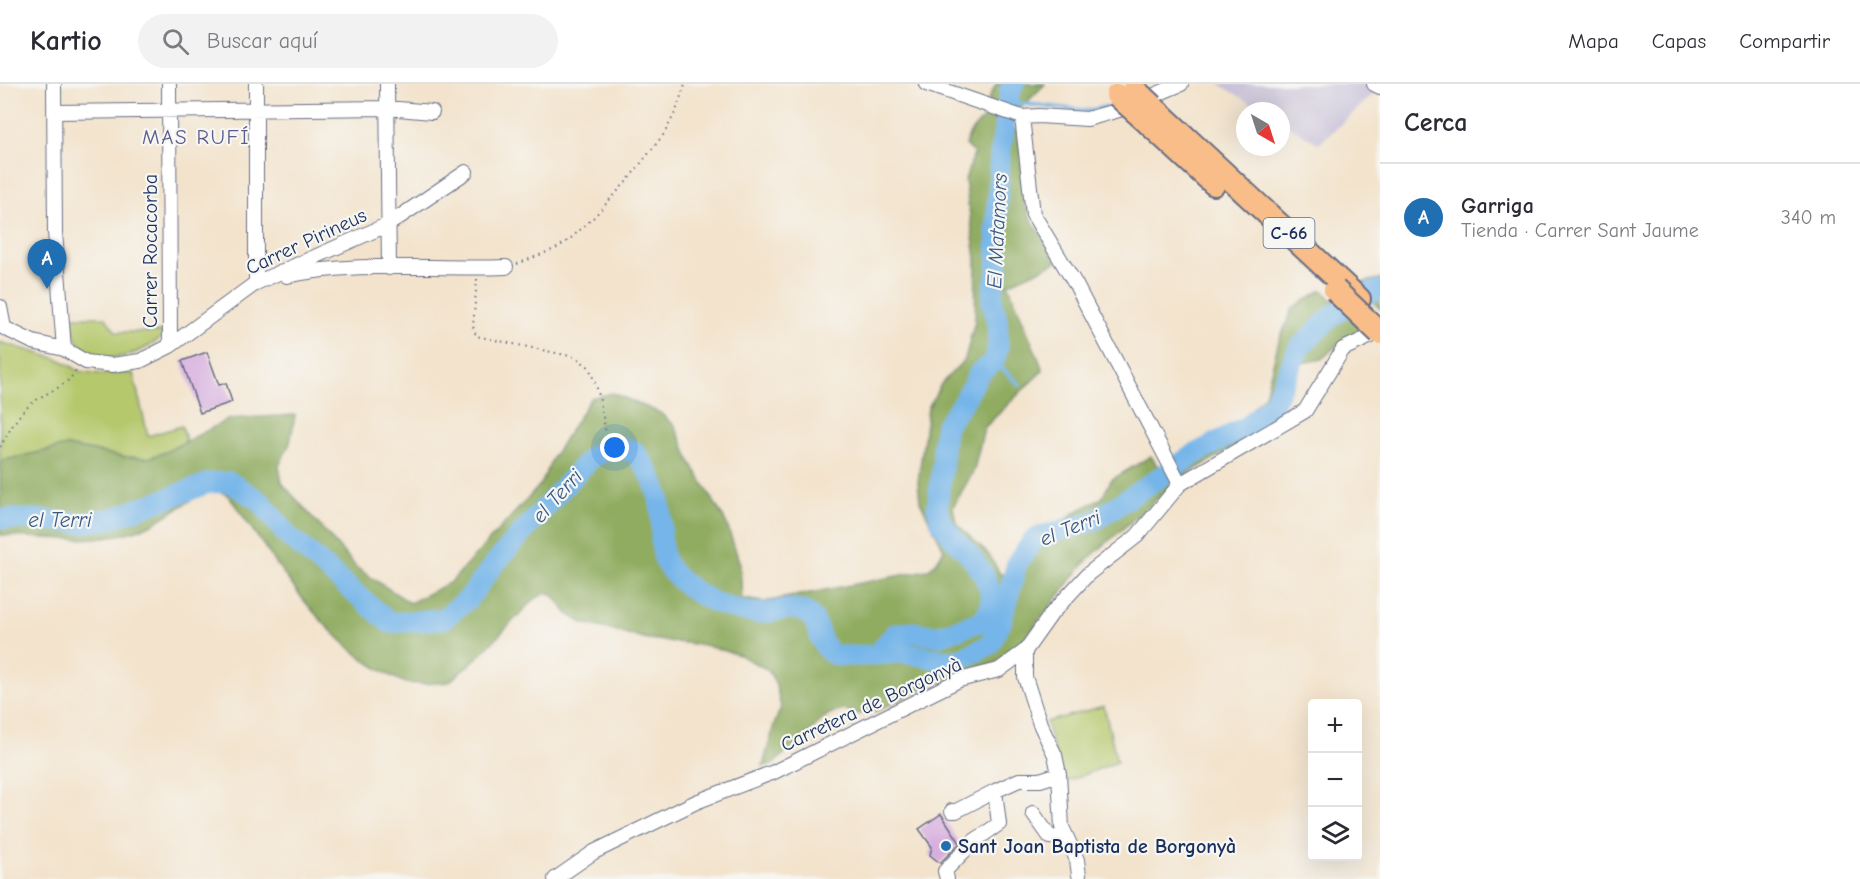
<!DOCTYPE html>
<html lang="es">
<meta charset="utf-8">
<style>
:root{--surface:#fff;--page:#f2f2f3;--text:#2b2b33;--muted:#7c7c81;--line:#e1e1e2;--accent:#1f6fb2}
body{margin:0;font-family:"Comic Neue",sans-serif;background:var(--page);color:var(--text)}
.controls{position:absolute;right:18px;bottom:18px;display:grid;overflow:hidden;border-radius:6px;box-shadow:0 6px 24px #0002}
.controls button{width:54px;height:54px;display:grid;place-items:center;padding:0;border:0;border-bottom:2px solid var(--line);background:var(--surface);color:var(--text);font:30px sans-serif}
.compass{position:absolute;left:1236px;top:18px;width:54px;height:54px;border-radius:50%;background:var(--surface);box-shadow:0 6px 24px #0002;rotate:141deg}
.you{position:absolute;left:615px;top:364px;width:21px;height:21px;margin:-15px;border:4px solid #fff;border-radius:50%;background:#1a73e8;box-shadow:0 0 0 9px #1a73e833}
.badge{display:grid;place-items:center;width:39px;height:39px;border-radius:50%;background:var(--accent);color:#fff;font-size:20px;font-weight:700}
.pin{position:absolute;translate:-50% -50px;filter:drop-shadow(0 2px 3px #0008)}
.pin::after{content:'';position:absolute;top:32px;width:21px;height:18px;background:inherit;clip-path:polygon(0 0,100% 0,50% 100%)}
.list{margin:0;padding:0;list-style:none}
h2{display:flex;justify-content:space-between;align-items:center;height:78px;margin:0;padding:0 24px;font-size:26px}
h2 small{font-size:20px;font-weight:400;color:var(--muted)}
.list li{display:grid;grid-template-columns:39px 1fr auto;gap:18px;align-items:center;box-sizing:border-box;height:108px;padding:0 24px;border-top:2px solid var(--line)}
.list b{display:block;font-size:22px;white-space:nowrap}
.list p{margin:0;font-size:20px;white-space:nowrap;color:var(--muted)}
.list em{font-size:20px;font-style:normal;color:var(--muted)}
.icon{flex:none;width:33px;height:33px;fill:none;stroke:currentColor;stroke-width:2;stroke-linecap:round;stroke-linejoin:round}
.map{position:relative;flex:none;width:1380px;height:795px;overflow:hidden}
header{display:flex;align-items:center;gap:36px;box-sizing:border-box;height:84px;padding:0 30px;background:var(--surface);border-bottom:2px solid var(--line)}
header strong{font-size:28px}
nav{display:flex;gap:33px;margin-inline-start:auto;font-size:21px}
.search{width:420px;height:54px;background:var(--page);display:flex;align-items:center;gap:15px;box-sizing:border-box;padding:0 21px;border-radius:33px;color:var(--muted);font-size:22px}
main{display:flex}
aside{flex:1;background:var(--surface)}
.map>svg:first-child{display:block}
.industrial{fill:#c8c0d8}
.green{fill:#b5c86c;stroke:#687c65;stroke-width:1.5}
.forest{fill:#90ac60;stroke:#566e5f;stroke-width:1.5}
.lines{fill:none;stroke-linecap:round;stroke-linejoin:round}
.stream{stroke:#76b5e9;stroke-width:4}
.river{stroke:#76b5e9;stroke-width:21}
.building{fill:#d7aedf}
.minor-casing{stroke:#676e84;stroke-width:16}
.trunk-casing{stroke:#676e84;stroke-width:26}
.path{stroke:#676e84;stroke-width:2;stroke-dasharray:1.5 4.5;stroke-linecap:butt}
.minor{stroke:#fff;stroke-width:14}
.trunk{stroke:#f8bd88;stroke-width:22}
.trunk-bridge-casing{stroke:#676e84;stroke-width:26;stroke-linecap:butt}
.trunk-bridge{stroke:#f8bd88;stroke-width:22}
.poi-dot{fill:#1f6fb2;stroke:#f6f6f2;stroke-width:2}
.labels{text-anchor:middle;stroke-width:4.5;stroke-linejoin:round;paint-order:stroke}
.shield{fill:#f6f6f2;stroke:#5d6b8a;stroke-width:1.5}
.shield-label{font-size:18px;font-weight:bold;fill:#1b2f5e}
.street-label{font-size:20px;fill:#1b2f5e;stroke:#f6f6f2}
.poi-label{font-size:20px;font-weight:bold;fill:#1b2f5e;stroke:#f6f6f2;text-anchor:start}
.neighbourhood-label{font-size:21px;letter-spacing:1.5px;fill:#5d5b8b;stroke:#f6f6f2}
.water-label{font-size:21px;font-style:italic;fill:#365788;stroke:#f6f6f2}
</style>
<header>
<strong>Kartio</strong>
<div class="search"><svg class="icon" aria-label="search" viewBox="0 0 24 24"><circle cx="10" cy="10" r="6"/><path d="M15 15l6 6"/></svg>Buscar aquí</div>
<nav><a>Mapa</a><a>Capas</a><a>Compartir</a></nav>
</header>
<main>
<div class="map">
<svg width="1380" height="795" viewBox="0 0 1380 795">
<rect width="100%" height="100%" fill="#f6f6f2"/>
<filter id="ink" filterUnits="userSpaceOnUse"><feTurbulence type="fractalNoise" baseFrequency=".0167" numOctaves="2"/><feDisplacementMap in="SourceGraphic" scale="12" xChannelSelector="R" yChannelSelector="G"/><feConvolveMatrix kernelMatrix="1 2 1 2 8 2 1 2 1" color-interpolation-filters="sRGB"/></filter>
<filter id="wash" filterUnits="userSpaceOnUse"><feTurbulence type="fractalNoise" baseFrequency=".008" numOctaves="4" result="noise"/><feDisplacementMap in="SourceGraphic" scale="24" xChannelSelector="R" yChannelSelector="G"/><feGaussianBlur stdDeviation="1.35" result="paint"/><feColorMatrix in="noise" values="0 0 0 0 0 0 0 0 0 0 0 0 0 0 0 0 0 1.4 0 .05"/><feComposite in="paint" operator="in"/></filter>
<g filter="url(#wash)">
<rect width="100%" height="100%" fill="#f3e3cc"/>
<path class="industrial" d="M1219 0H1366L1378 6 1319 60 1281 37V27H1264Z"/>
<path class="green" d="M71 233H105L116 248H163V252C145 269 102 285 82 264 74 255 73 244 71 233Z
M0 258 61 276 79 287 102 290 133 289 148 352 182 342 186 357 166 368 148 374 124 373 67 362 0 377Z
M1104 622 1117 678 1063 699 1046 638Z"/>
<path class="forest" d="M996 0H1045L1020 25 988 17Z
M984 34 1006 37 1019 48 1024 117 1030 133 1057 178 1008 200 1043 286 984 344 974 386 953 423 956 439 990 472 1000 490 1008 491 1036 453 1057 443 1074 429 1102 414 1111 396 1151 372 1159 385 1230 348 1265 311 1279 257 1293 224 1322 206 1364 246 1337 261 1322 275 1302 279 1271 341 1182 393 1087 476 1022 558 1010 571 991 581 933 599 875 628 858 630 844 626 829 630 773 680 763 682 774 641 781 623 775 598 768 586 740 571 704 561 648 555 583 539 568 530 553 511 547 508 533 516 480 571 449 598C436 599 420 601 407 599 396 596 384 588 374 582 311 541 272 471 228 411 225 410 219 407 215 407 198 407 164 436 146 443 99 461 49 454 0 451V377L67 362 124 373 148 374 166 368 229 335 295 331 290 359 279 382 282 399 358 485 410 519 451 498 541 400 553 373 591 314 613 309 660 329 675 342 691 379 726 438 740 480 742 515 764 518 927 486 935 480 944 466 920 417 918 398 928 324 941 300 965 275 975 237 976 174 965 96 974 69 966 61C967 49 976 42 984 34Z
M1380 195V225L1354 200Z"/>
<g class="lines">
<path class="stream" d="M1008 18 1088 27 1106 23
M994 277 1020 301
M1113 424 1120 427"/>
<path class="river" d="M0 435H33L81 439 110 435 209 399 230 398 261 418 286 450 390 539 443 535 468 515 495 479 569 397 591 374 610 362 634 367C646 382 657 400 660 419 665 444 654 468 673 489 693 511 728 528 758 529 772 530 789 521 803 527 822 535 816 561 833 570 844 575 887 569 901 569 918 569 934 577 951 576 964 575 977 567 989 561L1001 539 1017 479 1035 454 1094 437 1193 371 1249 341 1274 318 1299 264 1333 231 1369 209 1380 206
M880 570 884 562 895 550 913 548 938 552 982 537 991 524V510L985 493 968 469 954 455 941 438 937 425 943 377V362L946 341 965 315 979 289 994 277 998 263 997 233 992 220 993 204 998 188 996 148 1000 72 1010 6 1014 0"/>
</g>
<g id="blocks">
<path class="building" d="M207 268 219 301 226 299 232 318 200 329 182 277Z
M941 730 960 759 940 779 930 771 932 763 919 745Z"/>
</g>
</g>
<g filter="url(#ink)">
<use href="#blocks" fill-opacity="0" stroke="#676e84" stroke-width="1.5"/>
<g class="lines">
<defs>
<path id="minor" d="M54 0 55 148 64 265
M169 0 170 262
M256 0V199
M387 0 389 184
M926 0 1022 33 1039 32 1087 35 1119 26 1181 0
M1374 0 1380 3
M54 28 387 24 432 28
M1022 33 1033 130 1076 201 1180 400
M287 192C358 176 434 186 506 183
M0 223 4 244 33 258 64 265 86 278 112 281 140 277 170 262 256 199 389 140 466 88
M1025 567V593L1040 640 1055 671 1059 690 1062 743 1077 776 1079 791
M952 727H956L995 707
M1033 729 1050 753 1066 754
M555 795 594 768 696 718 774 688 959 596 999 586 1025 567 1052 529 1088 490 1137 452 1180 400 1305 327 1343 265 1380 248
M947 795 945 787 974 757 999 740 995 707 1019 696H1040L1059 690"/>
<path id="trunk" d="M1152 22 1359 215
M1136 28 1214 100"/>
</defs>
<use href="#minor" class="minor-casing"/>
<use href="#trunk" class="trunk-casing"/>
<path class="path" d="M517 180 557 164 569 156 593 134 627 97 664 50 676 27 685 0
M477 195 473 242 476 252 575 273 589 283 598 307 606 349
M0 363C9 348 17 331 31 320 46 307 67 304 76 286"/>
<use href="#minor" class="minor"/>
<use href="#trunk" class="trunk"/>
<defs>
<path id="trunk-bridge" d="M1134 5 1152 22
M1117 11 1136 28
M1335 206 1380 249"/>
</defs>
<use href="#trunk-bridge" class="trunk-bridge-casing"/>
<use href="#trunk-bridge" class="trunk-bridge"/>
</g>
</g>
<circle class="poi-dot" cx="946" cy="762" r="6"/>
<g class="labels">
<rect class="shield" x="1263.5" y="134" width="51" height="30" rx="4.5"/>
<g class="shield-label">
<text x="1289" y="155">C-66</text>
</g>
<g class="street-label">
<text transform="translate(306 157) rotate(-25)" y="7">Carrer Pirineus</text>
<text transform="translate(150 167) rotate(-90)" y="7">Carrer Rocacorba</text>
<text transform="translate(871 620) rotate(-25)" y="7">Carretera de Borgonyà</text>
</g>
<g class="poi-label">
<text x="958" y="769">Sant Joan Baptista de Borgonyà</text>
</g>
<g class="neighbourhood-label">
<text x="196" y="60">MAS RUFÍ</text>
</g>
<g class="water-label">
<text transform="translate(997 147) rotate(-87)" y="7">El Matamors</text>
<text transform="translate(557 412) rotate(-48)" y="7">el Terri</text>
<text x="60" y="443">el Terri</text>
<text transform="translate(1070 444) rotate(-22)" y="7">el Terri</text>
</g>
</g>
</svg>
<div class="controls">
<button>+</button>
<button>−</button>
<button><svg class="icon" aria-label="layers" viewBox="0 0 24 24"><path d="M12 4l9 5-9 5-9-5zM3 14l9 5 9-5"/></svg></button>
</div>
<svg class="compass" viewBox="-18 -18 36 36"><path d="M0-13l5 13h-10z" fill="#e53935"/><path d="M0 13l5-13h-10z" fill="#7c7c81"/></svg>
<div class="you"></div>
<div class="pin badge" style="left:47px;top:205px">A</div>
</div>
<aside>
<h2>Cerca<small></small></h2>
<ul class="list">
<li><span class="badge">A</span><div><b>Garriga</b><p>Tienda · Carrer Sant Jaume</p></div><em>340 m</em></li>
</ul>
</aside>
</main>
